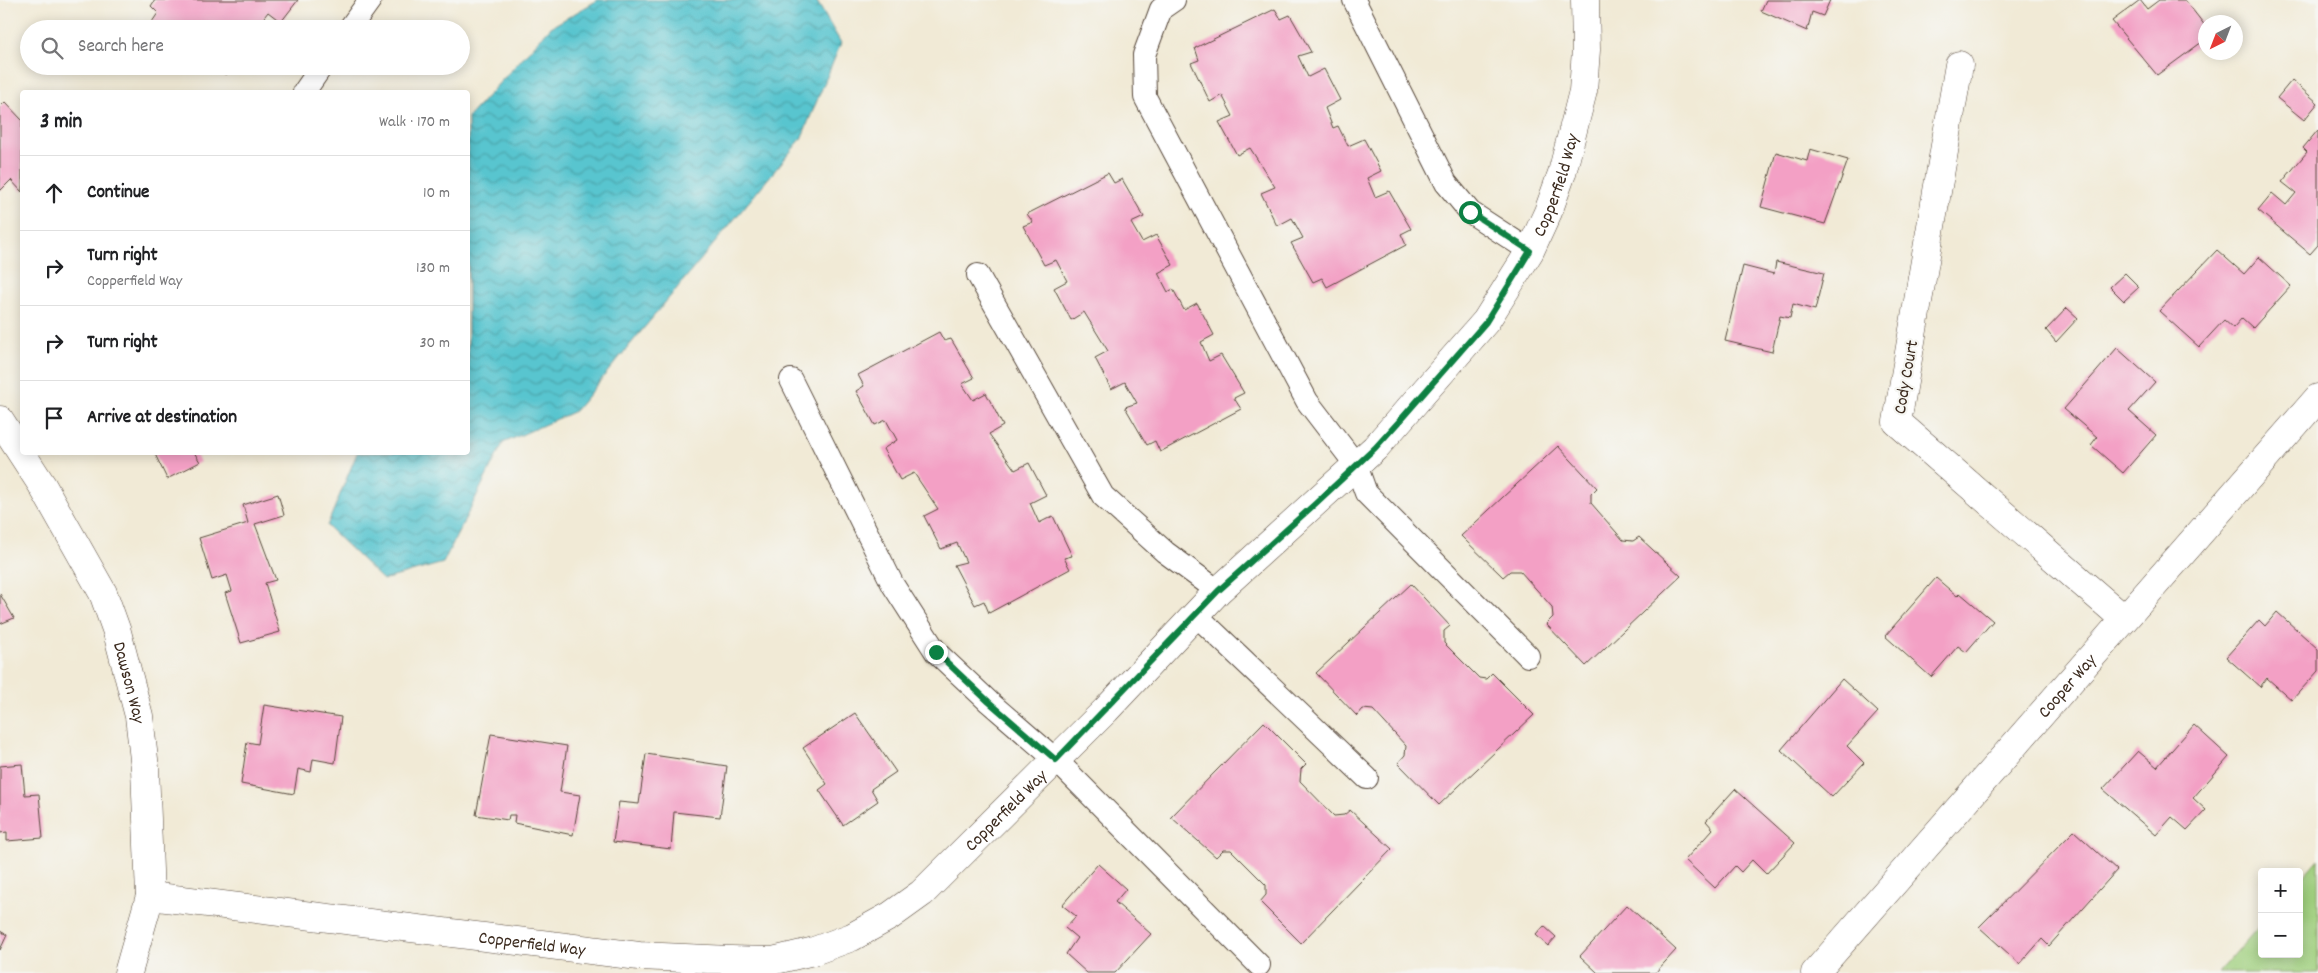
<!DOCTYPE html>
<meta charset="utf-8">
<style>
:root{--surface:#fff;--page:#f2f2f2;--text:#202124;--muted:#757577;--line:#e0e0e0}
body{margin:0;font-family:Dekko,sans-serif;background:var(--page);color:var(--text)}
.controls{position:absolute;right:15px;bottom:15px;display:grid;overflow:hidden;border-radius:5px;box-shadow:0 2px 12px #0003}
.controls button{width:45px;height:45px;display:grid;place-items:center;padding:0;border:0;border-bottom:1px solid var(--line);background:var(--surface);color:var(--text);font:25px sans-serif}
.compass{position:absolute;left:2198px;top:15px;width:45px;height:45px;border-radius:50%;background:var(--surface);box-shadow:0 2px 12px #0003;rotate:222deg}
.stop{position:absolute;width:15px;height:15px;margin:-11px;border:4px solid #0b8043;border-radius:50%;background:#fff}
.stop.end{background:#0b8043;border-color:#fff;box-shadow:0 1px 5px #0008}
.list{margin:0;padding:0;list-style:none}
h2{display:flex;justify-content:space-between;align-items:center;height:65px;margin:0;padding:0 20px;font-size:21px}
h2 small{font-size:16px;font-weight:400;color:var(--muted)}
.list li{display:grid;grid-template-columns:32px 1fr auto;gap:15px;align-items:center;box-sizing:border-box;height:75px;padding:0 20px;border-top:1px solid var(--line)}
.list b{display:block;font-size:19px;white-space:nowrap}
.list p{margin:0;font-size:16px;white-space:nowrap;color:var(--muted)}
.list em{font-size:16px;font-style:normal;color:var(--muted)}
.icon{flex:none;width:28px;height:28px;fill:none;stroke:currentColor;stroke-width:2;stroke-linecap:round;stroke-linejoin:round}
.map{position:relative;flex:none;width:2318px;height:973px;overflow:hidden}
.search{position:absolute;background:var(--surface);box-shadow:0 2px 12px #0003;left:20px;top:20px;width:450px;height:55px;display:flex;align-items:center;gap:12px;box-sizing:border-box;padding:0 18px;border-radius:28px;color:var(--muted);font-size:19px}
.panel{position:absolute;background:var(--surface);box-shadow:0 2px 12px #0003;left:20px;top:90px;width:450px;height:365px;border-radius:5px}
.map>svg:first-child{display:block}
.green{fill:#9fcf7d;stroke:#6d7c4e}
.water{fill:url(#water-waves);stroke:#4a7876}
.building{fill:#f3a0c5}
.lines{fill:none;stroke-linecap:round;stroke-linejoin:round}
.lane-casing{stroke:#56473a;stroke-width:24}
.street-casing{stroke:#56473a;stroke-width:29}
.lane{stroke:#fff;stroke-width:22}
.street{stroke:#fff;stroke-width:28}
.route{stroke:#0b8043;stroke-width:6}
.labels{text-anchor:middle;stroke-width:4.5;stroke-linejoin:round;paint-order:stroke}
.street-label{font-size:18px;fill:#3b2a1e;stroke:#f6f6f2}
</style>
<div class="map">
<svg width="2318" height="973" viewBox="0 0 2318 973">
<defs>
<pattern id="water-waves" width="16" height="10" patternUnits="userSpaceOnUse" patternTransform="scale(1.25)"><rect width="16" height="10" fill="#58c5cf"/><path d="M0 5q4-4 8 0t8 0" fill="none" stroke="#4aa0a7"/></pattern>
</defs>
<rect width="100%" height="100%" fill="#f6f6f2"/>
<filter id="ink" filterUnits="userSpaceOnUse"><feTurbulence type="fractalNoise" baseFrequency=".02" numOctaves="2"/><feDisplacementMap in="SourceGraphic" scale="10" xChannelSelector="R" yChannelSelector="G"/><feConvolveMatrix kernelMatrix="1 2 1 2 8 2 1 2 1" color-interpolation-filters="sRGB"/></filter>
<filter id="wash" filterUnits="userSpaceOnUse"><feTurbulence type="fractalNoise" baseFrequency=".0096" numOctaves="4" result="noise"/><feDisplacementMap in="SourceGraphic" scale="20" xChannelSelector="R" yChannelSelector="G"/><feGaussianBlur stdDeviation="1.12" result="paint"/><feColorMatrix in="noise" values="0 0 0 0 0 0 0 0 0 0 0 0 0 0 0 0 0 1.4 0 .05"/><feComposite in="paint" operator="in"/></filter>
<g filter="url(#wash)">
<rect width="100%" height="100%" fill="#f1ead6"/>
<path class="green" d="M2318 859V973H2218L2262 923V954H2299V881Z"/>
<path class="water" d="M598 0H816L841 43 801 139 575 411 503 443 443 563 383 580 327 526 357 453 468 452V117L551 27Z"/>
<g id="blocks">
<path class="building" d="M155 0H298L281 22 268 12 255 29H162L152 22 158 13 151 6Z
M1766 0H1830L1823 16 1812 12 1807 31 1761 11Z
M2140 0 2147 9 2159 0H2185L2206 27V39L2157 75 2112 21Z
M1275 9 1281 19 1290 15 1311 52 1298 56 1308 77 1324 69 1340 100 1325 108 1333 128 1338 126 1348 146 1364 139 1381 171 1367 178 1375 197 1389 191 1411 229 1401 234 1406 245 1327 287 1322 278 1313 282 1291 243 1303 238 1292 218 1277 226 1261 193 1275 187 1250 148 1237 155 1219 122 1233 116 1222 95 1210 102 1191 63 1199 60 1195 48Z
M214 66H232L226 75Z
M2292 80 2318 103 2304 120 2277 98Z
M5 102 22 120V192L11 180 0 191V107Z
M2318 130V245L2310 254 2258 210 2272 193 2286 205 2296 193 2282 182 2307 152 2303 148Z
M1810 149 1848 160 1825 224 1761 207 1776 152 1807 161Z
M1108 173 1114 183 1122 179 1144 217 1131 223 1142 242 1156 235 1173 265 1158 273 1168 292 1173 289 1184 310 1197 303 1214 335 1201 342 1209 361 1221 355 1244 393 1234 398 1241 409 1160 452 1155 441 1147 445 1125 407 1137 403 1125 382 1111 389 1095 358 1108 351 1084 312 1071 320 1054 288 1067 281 1056 260 1044 265 1023 226 1033 222 1027 214Z
M2217 250 2244 274 2259 257 2291 286 2253 328 2242 318 2233 328 2224 320 2199 347 2159 311Z
M1776 262 1824 273 1815 310 1793 304 1790 318 1780 316 1772 352 1725 341 1743 266 1774 274Z
M2125 273 2139 287 2124 301 2110 287Z
M2067 308 2078 318 2056 342 2046 330Z
M939 332 944 341 951 339 974 378 962 384 973 400 986 393 1003 426 989 434 1015 470 1029 463 1046 495 1030 503 1039 523 1053 516 1072 556 1064 558 1070 569 989 613 984 601 975 605 954 565 966 562 957 543 941 549 924 516 938 509 914 473 900 480 883 449 897 440 886 420 875 425 856 391 864 386 858 375Z
M2117 348 2155 382 2129 411 2156 435 2123 473 2091 445 2097 437 2064 409Z
M1558 446 1597 488 1591 494V503L1623 540 1633 541 1639 537 1681 576 1586 666 1546 624 1553 617 1552 607 1520 571H1510L1503 577 1461 536Z
M154 452H194L200 462 167 479Z
M278 494 284 515 255 524 276 580 265 583 280 632 241 643 225 593 232 591 227 575 212 580 199 538 248 523 243 505Z
M1936 578 1957 596 1960 593 1993 621 1966 652 1958 646 1931 677 1885 636Z
M1411 584 1450 626 1444 631V643L1479 678 1486 679 1492 673 1534 715 1439 805 1398 763 1405 755 1406 746 1373 710 1363 709 1357 716 1316 673Z
M0 594 14 618 0 624Z
M2277 612 2318 649V671L2292 700 2267 678 2260 687 2226 657 2259 620 2265 626Z
M1842 679 1878 712 1847 746 1864 763 1832 797 1781 750Z
M264 705 341 717 335 763 313 759 311 772 298 769 294 794 241 784 247 742 258 744Z
M855 713 896 772 871 789 878 801 843 825 819 790 827 784 803 748Z
M1264 722 1306 764 1301 769 1300 781 1334 816 1344 815 1350 810 1392 849 1301 943 1260 902 1266 895V885L1231 850H1223L1216 857 1171 817Z
M2194 725 2229 757 2193 798 2206 810 2187 830 2172 817 2156 835 2103 789 2138 751 2157 767Z
M491 734 567 746 560 792 580 795 573 835 514 823 515 815H509L508 820 476 815Z
M646 754 727 766 720 817 674 812 671 849 613 842 619 802 639 804Z
M22 764 25 795 39 794 43 838 7 841V832L0 833V766Z
M1735 789 1795 843 1766 874 1752 860 1741 872 1735 866 1715 888 1685 860 1713 829 1706 821Z
M2074 831 2117 870 2049 946 2042 939 2020 964 1979 927Z
M1098 864 1126 889 1115 902 1151 934 1115 973H1087L1066 954 1077 938 1065 928 1076 916 1062 905Z
M1627 905 1676 950 1655 973H1598L1580 956Z
M1544 926 1556 937 1548 946 1536 935Z
M0 931 7 935 0 950Z"/>
</g>
</g>
<g filter="url(#ink)">
<use href="#blocks" fill-opacity="0" stroke="#56473a" stroke-width="1"/>
<g class="lines">
<defs>
<path id="lane" d="M1174 0 1161 9 1144 55 1145 97 1307 401 1356 465 1366 493 1528 656
M1354 0 1446 183 1470 212 1530 251
M349 29 370 0
M304 92 322 66
M978 275 1103 496 1165 552 1218 591
M791 380 893 585 936 652 989 702 1056 760 1259 965
M1195 614 1367 778"/>
<g id="street">
<path d="M1959 65 1897 422 2124 619"/>
<path id="s1" d="M0 420 42 485 103 593 117 632 139 716 145 768 150 896 128 973"/>
<path id="s2" d="M150 896 639 956 731 960 772 961 814 951 852 937 890 916 922 893 953 862 1106 710 1218 591 1375 448 1486 321 1530 251 1548 212 1562 173 1583 91 1586 50 1585 0"/>
<path id="s3" d="M1815 973 2318 398"/>
</g>
</defs>
<use href="#lane" class="lane-casing"/>
<use href="#street" class="street-casing"/>
<use href="#lane" class="lane"/>
<use href="#street" class="street"/>
</g>
</g>
<g class="lines" filter="url(#ink)">
<path class="route" d="M936 652 989 702 1056 760 1218 591 1315 504 1375 448 1403 417 1486 322 1530 251 1470 212"/>
</g>
<g class="labels">
<g class="street-label">
<text dy="6" stroke="none"><textPath href="#s2" startOffset="1750">Copperfield Way</textPath></text>
<text transform="translate(1905 377) rotate(-80)" y="6">Cody Court</text>
<text dy="6" stroke="none"><textPath href="#s1" startOffset="295">Dawson Way</textPath></text>
<text dy="6" stroke="none"><textPath href="#s3" startOffset="382">Cooper Way</textPath></text>
<text dy="6" stroke="none"><textPath href="#s2" startOffset="910">Copperfield Way</textPath></text>
<text dy="6" stroke="none"><textPath href="#s2" startOffset="385">Copperfield Way</textPath></text>
</g>
</g>
</svg>
<div class="controls">
<button>+</button>
<button>−</button>
</div>
<svg class="compass" viewBox="-18 -18 36 36"><path d="M0-13l5 13h-10z" fill="#e53935"/><path d="M0 13l5-13h-10z" fill="#757577"/></svg>
<div class="stop" style="left:1470px;top:212px"></div>
<div class="stop end" style="left:936px;top:652px"></div>
<div class="search"><svg class="icon" aria-label="search" viewBox="0 0 24 24"><circle cx="10" cy="10" r="6"/><path d="M15 15l6 6"/></svg>Search here</div>
<section class="panel">
<h2>3 min<small>Walk · 170 m</small></h2>
<ul class="list">
<li><svg class="icon" aria-label="ahead" viewBox="0 0 24 24"><path d="M12 20V5M6 11l6-6 6 6"/></svg><div><b>Continue</b></div><em>10 m</em></li>
<li><svg class="icon" aria-label="right" viewBox="0 0 24 24"><path d="M7 20v-9h11M14 6l5 5-5 5"/></svg><div><b>Turn right</b><p>Copperfield Way</p></div><em>130 m</em></li>
<li><svg class="icon" aria-label="right" viewBox="0 0 24 24"><path d="M7 20v-9h11M14 6l5 5-5 5"/></svg><div><b>Turn right</b></div><em>30 m</em></li>
<li><svg class="icon" aria-label="arrive" viewBox="0 0 24 24"><path d="M6 21V4h12l-3 4 3 4H6"/></svg><div><b>Arrive at destination</b></div></li>
</ul>
</section>
</div>
